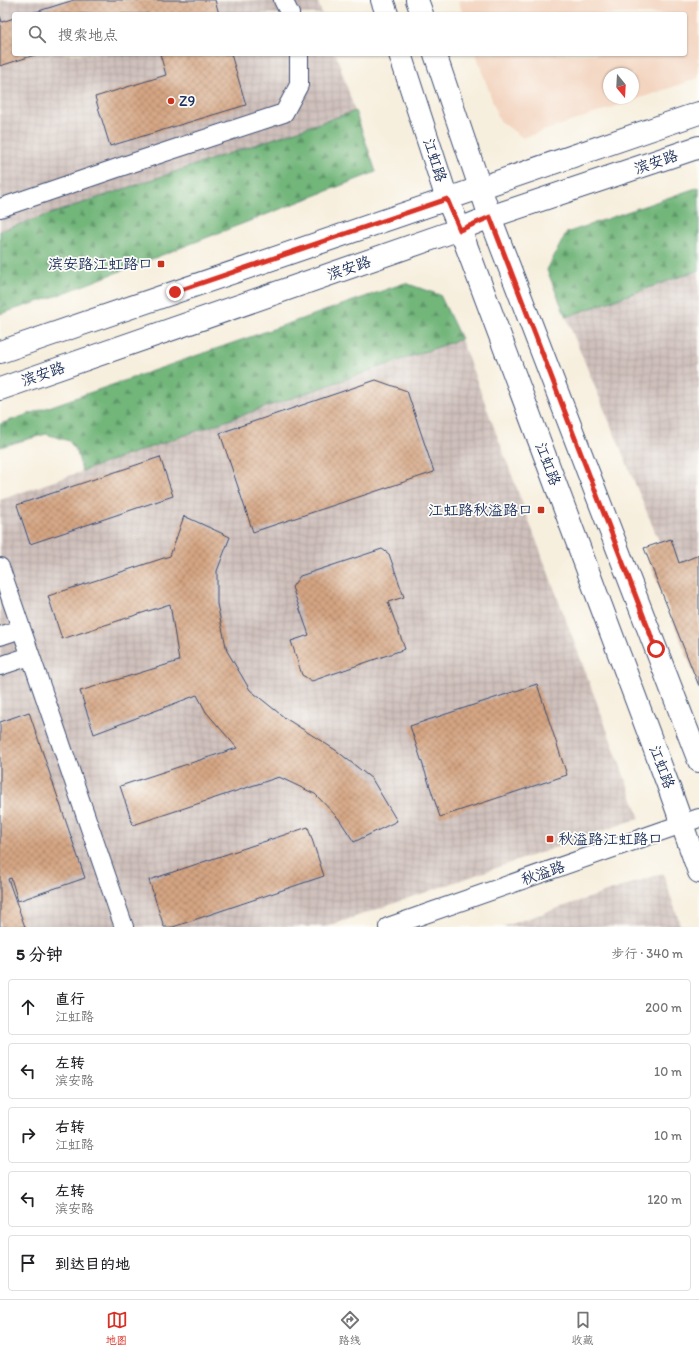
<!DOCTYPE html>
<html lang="zh">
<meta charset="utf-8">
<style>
:root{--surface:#fff;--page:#f2f2f2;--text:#202124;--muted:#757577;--line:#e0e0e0;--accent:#d93025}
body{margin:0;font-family:Itim,"LXGW WenKai TC",sans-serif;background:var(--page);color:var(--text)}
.compass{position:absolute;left:603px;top:68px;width:36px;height:36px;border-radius:50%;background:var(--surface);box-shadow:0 1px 3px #0004;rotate:162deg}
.stop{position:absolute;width:12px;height:12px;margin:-9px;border:3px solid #d93025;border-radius:50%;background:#fff}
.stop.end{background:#d93025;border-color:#fff;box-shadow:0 1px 4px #0008}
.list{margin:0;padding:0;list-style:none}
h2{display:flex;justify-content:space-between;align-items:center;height:52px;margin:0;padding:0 16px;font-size:17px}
h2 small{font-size:13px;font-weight:400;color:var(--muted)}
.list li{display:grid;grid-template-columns:26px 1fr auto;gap:12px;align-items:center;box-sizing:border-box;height:56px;margin:0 8px 8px;padding:0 8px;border:1px solid var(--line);border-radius:4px}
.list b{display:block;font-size:15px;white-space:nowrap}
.list p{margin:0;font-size:13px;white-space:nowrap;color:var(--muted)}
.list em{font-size:13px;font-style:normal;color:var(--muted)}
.icon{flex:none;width:22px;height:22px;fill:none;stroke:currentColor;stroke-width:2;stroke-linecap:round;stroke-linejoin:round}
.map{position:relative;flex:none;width:699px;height:927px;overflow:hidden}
.search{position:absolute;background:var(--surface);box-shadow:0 1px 3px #0004;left:12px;right:12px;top:12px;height:44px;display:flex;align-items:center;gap:10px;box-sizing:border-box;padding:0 14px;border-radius:4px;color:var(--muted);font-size:15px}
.sheet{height:372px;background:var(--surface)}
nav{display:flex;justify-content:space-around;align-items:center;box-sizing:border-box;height:56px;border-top:1px solid var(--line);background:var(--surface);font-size:11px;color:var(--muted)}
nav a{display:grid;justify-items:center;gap:2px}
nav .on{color:var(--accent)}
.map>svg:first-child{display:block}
.built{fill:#f3d4bf;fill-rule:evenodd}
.industrial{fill:url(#industrial-grid)}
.forest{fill:url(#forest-firs);stroke:#46726c}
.building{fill:url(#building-cross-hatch)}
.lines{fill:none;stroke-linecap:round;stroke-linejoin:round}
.minor-casing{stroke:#3c4c71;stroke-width:20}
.major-casing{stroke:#3c4c71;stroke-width:24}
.minor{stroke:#fff;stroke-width:18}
.major{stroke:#fff;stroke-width:22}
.route{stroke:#d93025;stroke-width:5}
.poi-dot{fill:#c8321e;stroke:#fdfcf7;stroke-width:1.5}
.labels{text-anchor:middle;stroke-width:3.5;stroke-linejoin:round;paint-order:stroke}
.poi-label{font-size:15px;fill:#1b2f5e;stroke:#fdfcf7;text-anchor:start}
.street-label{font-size:15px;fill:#1b2f5e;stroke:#fdfcf7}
</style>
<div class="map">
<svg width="699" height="927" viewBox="0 0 699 927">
<defs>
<pattern id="industrial-grid" width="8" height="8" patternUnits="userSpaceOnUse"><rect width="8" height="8" fill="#cfc0bb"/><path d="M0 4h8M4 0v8" fill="none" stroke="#b1a5a3"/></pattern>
<pattern id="forest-firs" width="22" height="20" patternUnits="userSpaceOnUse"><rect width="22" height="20" fill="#72b67a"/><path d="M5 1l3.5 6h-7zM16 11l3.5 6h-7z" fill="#5d9467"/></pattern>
<pattern id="building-cross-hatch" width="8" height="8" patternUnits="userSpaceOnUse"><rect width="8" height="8" fill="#d5a582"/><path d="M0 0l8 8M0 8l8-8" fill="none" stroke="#ac876e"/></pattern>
</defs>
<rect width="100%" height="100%" fill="#fdfcf7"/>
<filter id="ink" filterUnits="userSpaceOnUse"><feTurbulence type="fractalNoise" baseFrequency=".025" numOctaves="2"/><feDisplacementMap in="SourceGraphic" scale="8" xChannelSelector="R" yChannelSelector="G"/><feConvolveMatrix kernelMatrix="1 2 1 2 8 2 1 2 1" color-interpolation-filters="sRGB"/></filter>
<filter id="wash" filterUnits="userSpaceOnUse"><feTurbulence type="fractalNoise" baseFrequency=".012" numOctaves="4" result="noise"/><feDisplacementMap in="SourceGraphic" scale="16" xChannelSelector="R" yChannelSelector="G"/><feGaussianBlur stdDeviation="0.9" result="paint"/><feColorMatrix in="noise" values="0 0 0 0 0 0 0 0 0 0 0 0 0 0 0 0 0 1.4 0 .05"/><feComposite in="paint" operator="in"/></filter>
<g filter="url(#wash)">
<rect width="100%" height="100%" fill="#f7efde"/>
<path class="built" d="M458 0H699V78L523 138 499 120 476 54H685V14H463ZM609 74H633V98H609Z"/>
<path class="industrial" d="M0 0H317L322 14H14V54H336L355 111 0 231Z
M699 270V638L566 317Z
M461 339 640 818 326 927H0V500Z
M663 873 681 927H502Z"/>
<path class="forest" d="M355 111 376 172 56 296 0 314V231Z
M699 187V270L566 317 547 270 566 233Z
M405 283 440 295 461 339 82 471 77 452 69 441 46 434 0 447V424Z"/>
<g id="blocks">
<path class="building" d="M74 0H215L219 14H29Z
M0 16 2 22 14 18V54H38L0 66Z
M160 54H231L246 105 110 146 95 97 166 75Z
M376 380 407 391 434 472 253 532 220 433Z
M160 457 173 496 30 544 17 505Z
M184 516 230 537 217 571V604L227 651 250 690 285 718 337 751 372 779 397 821 354 842 339 819 315 794 279 777 133 825 120 786 237 748 206 712 197 695 94 734 80 691 179 661 170 604 62 639 48 596 170 556Z
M671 539 679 563 699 555V686L644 548Z
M382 549 389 554 404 597 388 602 405 649 312 681 302 675 291 641 309 635 292 587 300 576Z
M537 684 567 775 440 817 410 726Z
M29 712 85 878 18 901 11 878 8 879 25 927H0V722Z
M308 827 324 876 173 927H164L149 880Z"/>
</g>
</g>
<g filter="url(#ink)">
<use href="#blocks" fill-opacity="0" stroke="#3c4c71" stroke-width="1"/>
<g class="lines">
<defs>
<path id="minor" d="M283 0 290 14
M0 208 135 162 284 113 299 85V54
M0 567 124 927
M0 636 21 629
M0 666 30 656
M388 927 699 818"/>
<path id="major" d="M382 0 387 14
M417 0 422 14
M400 54 447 199 460 229 671 793 699 872
M435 54 490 217 699 761
M0 352 699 113
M0 389 460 229 490 217 699 147"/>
</defs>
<use href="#minor" class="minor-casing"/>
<use href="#major" class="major-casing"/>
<use href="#minor" class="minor"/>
<use href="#major" class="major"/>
</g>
</g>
<g class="lines" filter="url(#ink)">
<path class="route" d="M175 292 447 199 460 230 490 217 656 649"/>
</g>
<g class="poi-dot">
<circle cx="171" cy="101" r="4"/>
<rect x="157" y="260" width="8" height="8" rx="2"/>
<rect x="537" y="506" width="8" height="8" rx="2"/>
<rect x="546" y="835" width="8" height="8" rx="2"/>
</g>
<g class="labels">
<g class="poi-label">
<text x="179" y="106">Z9</text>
<text x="153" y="269" text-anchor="end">滨安路江虹路口</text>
<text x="533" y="515" text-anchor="end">江虹路秋溢路口</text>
<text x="558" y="844">秋溢路江虹路口</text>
</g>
<g class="street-label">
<text transform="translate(435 160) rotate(72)" y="5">江虹路</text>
<text transform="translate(656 162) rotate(-19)" y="5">滨安路</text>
<text transform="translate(349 268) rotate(-19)" y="5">滨安路</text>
<text transform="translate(43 374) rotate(-19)" y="5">滨安路</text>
<text transform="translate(548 464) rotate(69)" y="5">江虹路</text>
<text transform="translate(662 767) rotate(69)" y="5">江虹路</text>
<text transform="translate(543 873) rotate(-19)" y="5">秋溢路</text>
</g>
</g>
</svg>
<svg class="compass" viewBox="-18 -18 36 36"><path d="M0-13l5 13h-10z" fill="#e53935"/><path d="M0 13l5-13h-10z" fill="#757577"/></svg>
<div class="stop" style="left:656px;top:649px"></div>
<div class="stop end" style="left:175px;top:292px"></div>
<div class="search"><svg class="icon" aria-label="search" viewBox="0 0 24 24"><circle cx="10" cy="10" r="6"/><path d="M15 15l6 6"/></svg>搜索地点</div>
</div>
<section class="sheet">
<h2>5 分钟<small>步行 · 340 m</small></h2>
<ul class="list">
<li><svg class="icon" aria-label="ahead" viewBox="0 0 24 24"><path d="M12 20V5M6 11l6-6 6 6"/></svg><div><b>直行</b><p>江虹路</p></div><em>200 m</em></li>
<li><svg class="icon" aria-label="left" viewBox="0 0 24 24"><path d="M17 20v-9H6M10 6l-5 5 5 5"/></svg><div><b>左转</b><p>滨安路</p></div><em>10 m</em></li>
<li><svg class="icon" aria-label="right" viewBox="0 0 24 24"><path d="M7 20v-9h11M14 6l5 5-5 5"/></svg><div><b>右转</b><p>江虹路</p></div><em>10 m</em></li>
<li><svg class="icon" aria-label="left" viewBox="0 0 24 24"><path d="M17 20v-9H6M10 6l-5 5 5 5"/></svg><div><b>左转</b><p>滨安路</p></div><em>120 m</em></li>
<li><svg class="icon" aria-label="arrive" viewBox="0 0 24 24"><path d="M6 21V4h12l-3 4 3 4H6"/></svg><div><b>到达目的地</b></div></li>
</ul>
</section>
<nav>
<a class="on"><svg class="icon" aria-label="map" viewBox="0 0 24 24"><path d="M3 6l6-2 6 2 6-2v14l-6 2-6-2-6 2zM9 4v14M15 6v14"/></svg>地图</a>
<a><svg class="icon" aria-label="directions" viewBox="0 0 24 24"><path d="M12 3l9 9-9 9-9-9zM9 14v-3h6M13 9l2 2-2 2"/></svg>路线</a>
<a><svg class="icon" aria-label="saved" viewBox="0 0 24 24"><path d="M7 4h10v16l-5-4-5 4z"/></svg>收藏</a>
</nav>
